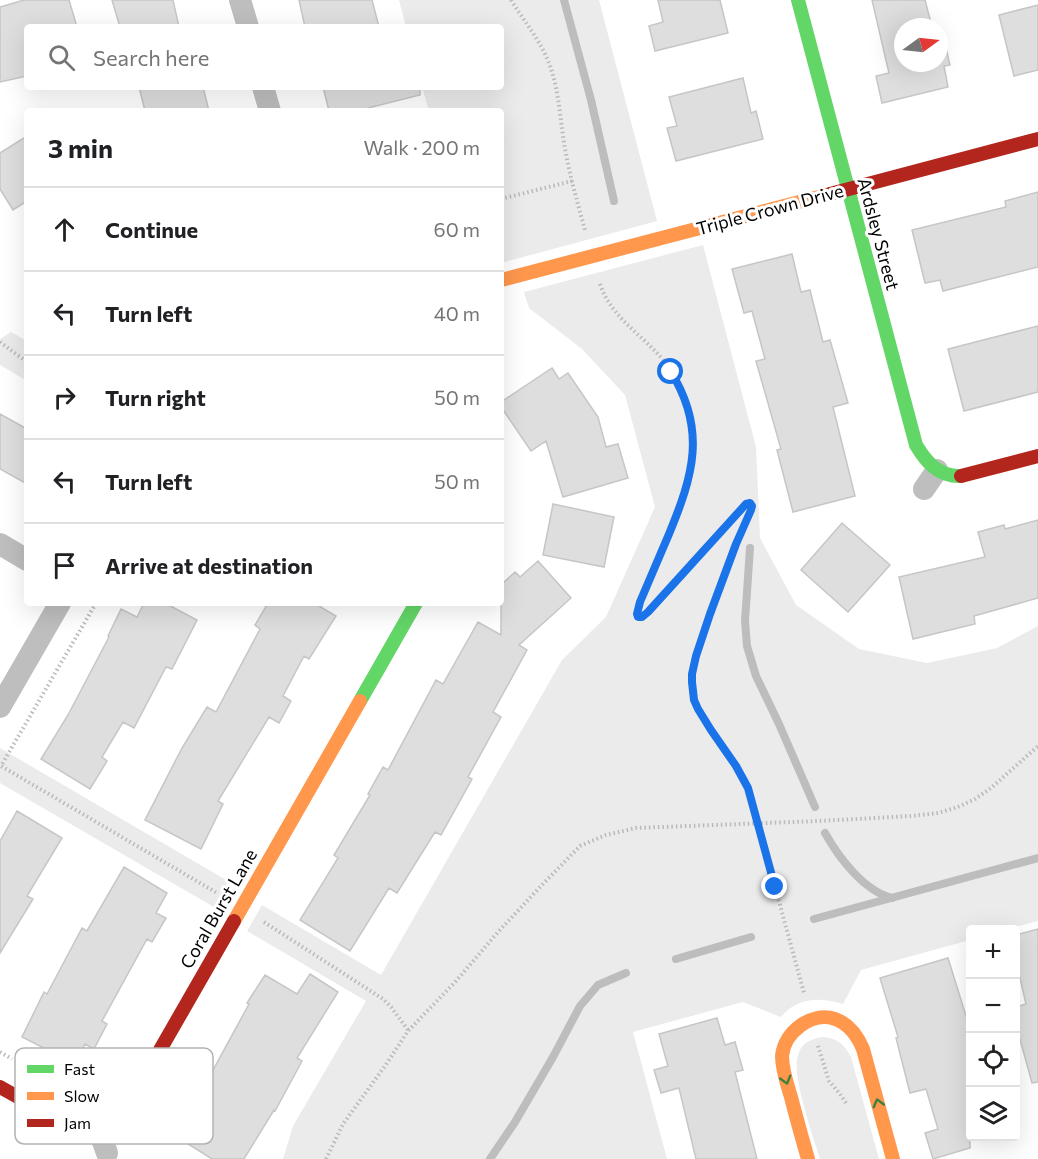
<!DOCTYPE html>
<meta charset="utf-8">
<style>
:root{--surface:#fff;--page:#f6f6f6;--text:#202124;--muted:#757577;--line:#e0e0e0}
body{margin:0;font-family:Commissioner,sans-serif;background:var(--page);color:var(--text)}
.controls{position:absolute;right:18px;bottom:18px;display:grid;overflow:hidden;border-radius:6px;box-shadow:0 6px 24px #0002}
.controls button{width:54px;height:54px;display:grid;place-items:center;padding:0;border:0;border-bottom:2px solid var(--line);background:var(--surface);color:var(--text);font:30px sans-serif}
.compass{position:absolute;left:894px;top:18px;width:54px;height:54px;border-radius:50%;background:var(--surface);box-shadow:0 6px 24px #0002;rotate:75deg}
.stop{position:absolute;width:18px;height:18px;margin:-14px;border:4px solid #1a73e8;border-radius:50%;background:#fff}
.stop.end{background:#1a73e8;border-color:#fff;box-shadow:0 2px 6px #0008}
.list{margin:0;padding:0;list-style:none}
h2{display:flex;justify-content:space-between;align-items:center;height:78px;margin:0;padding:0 24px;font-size:26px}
h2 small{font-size:20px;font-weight:400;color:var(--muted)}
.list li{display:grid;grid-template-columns:39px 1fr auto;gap:18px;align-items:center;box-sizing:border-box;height:84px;padding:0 24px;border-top:2px solid var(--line)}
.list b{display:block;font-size:22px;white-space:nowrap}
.list em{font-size:20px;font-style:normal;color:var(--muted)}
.icon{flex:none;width:33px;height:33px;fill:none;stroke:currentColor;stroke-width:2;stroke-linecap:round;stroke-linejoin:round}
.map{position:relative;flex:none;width:1038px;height:1159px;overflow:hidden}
.search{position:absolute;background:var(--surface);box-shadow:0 6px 24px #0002;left:24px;top:24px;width:480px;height:66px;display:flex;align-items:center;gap:15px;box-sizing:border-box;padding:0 21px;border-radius:6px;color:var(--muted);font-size:22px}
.panel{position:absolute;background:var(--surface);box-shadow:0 6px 24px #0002;left:24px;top:108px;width:480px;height:498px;border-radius:6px}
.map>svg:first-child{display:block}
.green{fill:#ebebeb}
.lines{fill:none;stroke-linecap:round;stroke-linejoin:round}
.stream{stroke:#bdbdbd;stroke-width:8}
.building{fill:#dedede;stroke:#c6c6c6;stroke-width:1.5}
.path{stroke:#b9b9b9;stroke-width:4;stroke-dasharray:1.5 3;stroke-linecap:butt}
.street{stroke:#bebebe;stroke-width:22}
.fast{stroke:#63d668;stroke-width:14}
.slow{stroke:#ff974d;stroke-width:14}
.jam{stroke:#b3261e;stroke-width:14}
.oneway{stroke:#3b803e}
.route{stroke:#1a73e8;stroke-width:8}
.labels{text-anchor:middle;stroke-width:6;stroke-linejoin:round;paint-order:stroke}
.street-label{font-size:18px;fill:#000;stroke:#fff}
.key{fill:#fff;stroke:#b2b2b2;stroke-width:1.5}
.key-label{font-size:16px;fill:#000}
</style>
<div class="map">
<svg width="1038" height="1159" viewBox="0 0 1038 1159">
<rect width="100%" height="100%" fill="#fff"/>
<path class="green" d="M399 0H599L657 221 501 263V111H429L422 87H501V27H406Z
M703 245 756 447 760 538 796 605 859 649 927 663 997 648 1038 626V921L1008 929 970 930V940L861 970 843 1004C820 997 797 997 781 1017L743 1002 633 1032 667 1159H283L293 1126 366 1001 247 931 262 905 381 975 562 660 606 617 655 507 625 395 582 349 529 308 524 292Z
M11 332 27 341V381L0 365V339Z
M0 748 233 884 219 910 0 783Z
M822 1037C837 1038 844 1044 851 1057L879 1159H820C813 1136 791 1075 798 1055 801 1043 811 1039 822 1037Z"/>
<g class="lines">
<path class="stream" d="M564 0 591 100 614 201
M750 548 745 621 747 646 756 676 779 724 815 807
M825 833C839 858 864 891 892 898
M814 919 1038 858
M676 959 751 937
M490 1159 515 1122 553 1057 580 1006 598 985 626 973"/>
</g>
<path class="building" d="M24 0H69L77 27H27V76L0 82V7Z
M112 0H173L179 27H120Z
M299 0H372L379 27H305Z
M658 0H720L728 33 655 51 649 26 663 22Z
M872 0H925L932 27H903V63H939V32L942 31 950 65 944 66 948 87 882 103 876 76 889 73Z
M1038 5V70L1014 76 999 15Z
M743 78 751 113 756 111 763 139 676 161 667 128 677 126 669 97Z
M139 87H203L209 111H145Z
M323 87H420V95L368 108 369 111H329Z
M27 136V201L13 210 0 189V153Z
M1038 192V267L943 291 940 280 925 283 912 230 1006 207 1005 201Z
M792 254 801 292 810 290 823 342 830 340 848 403 833 407 855 496 793 512 777 450 781 449 756 361 765 359 752 311 744 313 732 269Z
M1038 326V392L964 411 948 349Z
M552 368 559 379 568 373 598 417 606 447 618 444 628 478 563 497 546 441 531 451 501 407V402Z
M0 414 27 429V484L0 469Z
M553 504 614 517 604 567 543 555Z
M1038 520V598L974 616 975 624 913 639 899 577 985 557 978 532 1004 525 1005 529Z
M842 523 890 565 848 612 801 570Z
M538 561 571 598 519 645 527 650 493 712 501 717 468 777 472 779 441 835 435 832 397 893 389 888 350 951 300 920 338 858 334 855 370 795 368 794 383 767 388 770 436 680 443 684 478 622 501 635V585L515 572 520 577Z
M144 603H165L197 620 172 669 166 667 134 728 123 722 102 757 107 761 90 789 41 759 68 715 109 637 108 636 121 609 137 617Z
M268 603H314L336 616 309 659 304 656 283 696 291 701 279 723 269 717 218 801 223 804 201 849 145 820 182 748 207 707 216 712 260 629 255 625Z
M17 811 62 838 27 896 33 899 0 953V841Z
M124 867 167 893 156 913 166 918 152 942 147 939 102 1021 107 1024 94 1049 85 1044 75 1064 22 1037 44 992 47 994 82 928 87 931Z
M1038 929V1082L1032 1083 1016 1025V1007L1026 1004 1016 961V935Z
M948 958 967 1019 970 1018V1148L933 1159 925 1133 938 1129 926 1089 910 1093 896 1038 898 1037 880 978Z
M310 974 338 992 297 1058 302 1061 275 1111 274 1110 244 1159H212L185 1142 199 1118 188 1111 207 1081 249 1004 247 1003 265 975 297 994Z
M717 1018 725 1045 735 1042 743 1070 735 1072 757 1159H696L679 1088 661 1093 654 1070 668 1066 659 1034Z"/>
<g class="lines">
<path class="path" d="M511 0C524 21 540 40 549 63 560 92 560 124 566 154 571 180 578 205 585 230
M501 199 572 181
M600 284C612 319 642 334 664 361 688 391 698 431 692 469 687 493 676 516 667 538 658 560 649 581 641 602L637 614 638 617H642L647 612 746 504 750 503 751 506V510L721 582 696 656 692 674V692L694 700 704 719 727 752 748 788 804 993
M0 342 27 362
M96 603 1 766 217 893
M264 922 383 999 391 1007 408 1030
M818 1046 829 1081 840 1094 846 1103
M0 1052 12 1059
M90 1095 100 1092 102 1088
M326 1159 343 1124 385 1066 408 1031 456 981 499 931 541 886 580 846 606 835 636 828 818 821 912 816 938 813 958 807 975 799 991 788 1038 746"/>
<path class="street" d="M240 0 248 27
M263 87 270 111
M924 489 937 470
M0 544 27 560
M0 707 60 603
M98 1128 107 1153"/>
<path class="fast" d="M798 0 916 445C926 462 939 477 961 476
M360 701 416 603"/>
<path class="slow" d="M501 280 830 194
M234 921 360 701
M808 1159C802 1138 796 1117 791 1097 787 1084 782 1070 782 1056 784 1032 812 1011 835 1019 849 1024 858 1037 863 1049L893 1159"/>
<path class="jam" d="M830 194 1038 139
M961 476 1038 456
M0 1087C14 1095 27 1102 41 1110 71 1127 97 1141 125 1111L234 921"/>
</g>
<defs><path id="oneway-chevron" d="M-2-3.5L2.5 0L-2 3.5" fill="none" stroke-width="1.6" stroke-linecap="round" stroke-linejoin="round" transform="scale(1.5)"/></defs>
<g class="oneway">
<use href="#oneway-chevron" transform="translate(786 1080) rotate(74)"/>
<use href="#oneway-chevron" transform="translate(878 1103) rotate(-105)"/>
</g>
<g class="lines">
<path class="route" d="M671 372C707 430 693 476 669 534 659 557 650 579 640 602L637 614 638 617H642L648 612 746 504 750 503 752 506 751 510 736 544 710 614 696 656 692 674V682L694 700 698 709 711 730 736 766 748 788 775 887"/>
</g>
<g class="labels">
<g class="street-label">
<text transform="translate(770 210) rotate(-15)" y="6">Triple Crown Drive</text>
<text transform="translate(878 234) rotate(75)" y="6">Ardsley Street</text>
<text transform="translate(219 909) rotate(-60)" y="6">Coral Burst Lane</text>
</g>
</g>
<rect x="15" y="1048" width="198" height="96" rx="9" class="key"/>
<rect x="27" y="1065" width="27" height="8" fill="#63d668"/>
<rect x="27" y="1092" width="27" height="8" fill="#ff974d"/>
<rect x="27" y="1119" width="27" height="8" fill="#b3261e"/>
<g class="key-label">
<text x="64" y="1075">Fast</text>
<text x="64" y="1102">Slow</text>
<text x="64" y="1129">Jam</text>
</g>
</svg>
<div class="controls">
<button>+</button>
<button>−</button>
<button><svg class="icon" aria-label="locate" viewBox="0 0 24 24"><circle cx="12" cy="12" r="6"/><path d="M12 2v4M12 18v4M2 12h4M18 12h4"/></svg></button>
<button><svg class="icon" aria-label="layers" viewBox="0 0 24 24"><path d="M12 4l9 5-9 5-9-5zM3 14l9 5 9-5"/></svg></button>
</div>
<svg class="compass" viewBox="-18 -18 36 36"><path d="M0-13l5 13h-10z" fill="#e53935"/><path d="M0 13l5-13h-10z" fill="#757577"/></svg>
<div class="stop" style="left:671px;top:372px"></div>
<div class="stop end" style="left:775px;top:887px"></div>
<div class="search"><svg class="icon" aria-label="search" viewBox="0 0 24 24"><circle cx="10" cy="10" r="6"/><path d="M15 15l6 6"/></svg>Search here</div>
<section class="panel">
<h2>3 min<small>Walk · 200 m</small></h2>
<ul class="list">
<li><svg class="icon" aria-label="ahead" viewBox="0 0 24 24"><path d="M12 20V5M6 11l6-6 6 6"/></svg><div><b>Continue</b></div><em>60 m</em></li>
<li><svg class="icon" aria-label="left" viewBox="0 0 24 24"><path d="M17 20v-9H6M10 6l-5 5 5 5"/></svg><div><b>Turn left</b></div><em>40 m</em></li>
<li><svg class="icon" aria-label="right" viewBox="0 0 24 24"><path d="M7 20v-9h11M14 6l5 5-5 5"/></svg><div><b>Turn right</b></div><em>50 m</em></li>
<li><svg class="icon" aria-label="left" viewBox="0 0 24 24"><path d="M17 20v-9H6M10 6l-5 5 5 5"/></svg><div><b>Turn left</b></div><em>50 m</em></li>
<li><svg class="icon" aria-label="arrive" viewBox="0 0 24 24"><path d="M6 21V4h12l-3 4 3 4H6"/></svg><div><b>Arrive at destination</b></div></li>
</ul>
</section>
</div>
